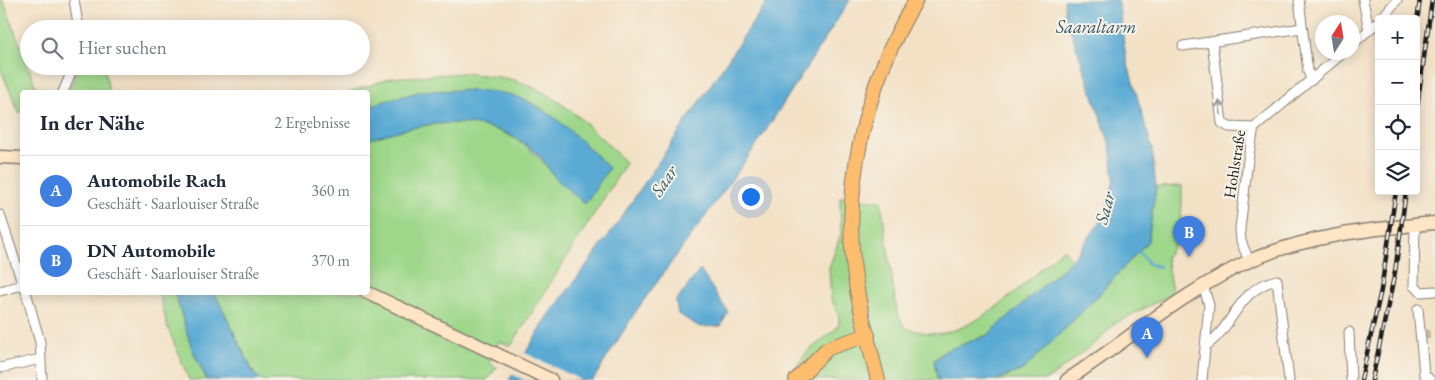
<!DOCTYPE html>
<html lang="de">
<meta charset="utf-8">
<style>
:root{--surface:#fff;--page:#f2f2f3;--text:#1f2937;--muted:#747a83;--line:#e0e1e3;--accent:#1a73e8}
body{margin:0;font-family:"EB Garamond",serif;background:var(--page);color:var(--text)}
.controls{position:absolute;right:15px;top:15px;display:grid;overflow:hidden;border-radius:5px;box-shadow:0 2px 12px #0003}
.controls button{width:45px;height:45px;display:grid;place-items:center;padding:0;border:0;border-bottom:1px solid var(--line);background:var(--surface);color:var(--text);font:25px sans-serif}
.compass{position:absolute;left:1315px;top:15px;width:45px;height:45px;border-radius:50%;background:var(--surface);box-shadow:0 2px 12px #0003;rotate:12deg}
.you{position:absolute;left:750px;top:196px;width:18px;height:18px;margin:-12px;border:4px solid #fff;border-radius:50%;background:#1a73e8;box-shadow:0 0 0 8px #1a73e833}
.badge{display:grid;place-items:center;width:32px;height:32px;border-radius:50%;background:var(--accent);color:#fff;font-size:16px;font-weight:700}
.pin{position:absolute;translate:-50% -41px;filter:drop-shadow(0 1px 2px #0008)}
.pin::after{content:'';position:absolute;top:26px;width:18px;height:15px;background:inherit;clip-path:polygon(0 0,100% 0,50% 100%)}
.list{margin:0;padding:0;list-style:none}
h2{display:flex;justify-content:space-between;align-items:center;height:65px;margin:0;padding:0 20px;font-size:21px}
h2 small{font-size:16px;font-weight:400;color:var(--muted)}
.list li{display:grid;grid-template-columns:32px 1fr auto;gap:15px;align-items:center;box-sizing:border-box;height:70px;padding:0 20px;border-top:1px solid var(--line)}
.list b{display:block;font-size:19px;white-space:nowrap}
.list p{margin:0;font-size:16px;white-space:nowrap;color:var(--muted)}
.list em{font-size:16px;font-style:normal;color:var(--muted)}
.icon{flex:none;width:28px;height:28px;fill:none;stroke:currentColor;stroke-width:2;stroke-linecap:round;stroke-linejoin:round}
.map{position:relative;flex:none;width:1435px;height:380px;overflow:hidden}
.search{position:absolute;background:var(--surface);box-shadow:0 2px 12px #0003;left:20px;top:20px;width:350px;height:55px;display:flex;align-items:center;gap:12px;box-sizing:border-box;padding:0 18px;border-radius:28px;color:var(--muted);font-size:19px}
.panel{position:absolute;background:var(--surface);box-shadow:0 2px 12px #0003;left:20px;top:90px;width:350px;height:205px;border-radius:5px}
.map>svg:first-child{display:block}
.green{fill:#9ed78a;stroke:#5d7a53}
.water{fill:#5aaad4;stroke:#3b6378}
.pier{fill:#f3e1c6}
.lines{fill:none;stroke-linecap:round;stroke-linejoin:round}
.stream{stroke:#5aaad4;stroke-width:2.5}
.street-tunnel{stroke:#c8baa4;stroke-width:9;stroke-dasharray:9 4.5;stroke-linecap:butt}
.street-casing{stroke:#887e71;stroke-width:11}
.secondary-casing{stroke:#887e71;stroke-width:15}
.primary-casing{stroke:#887e71;stroke-width:16}
.street{stroke:#fff;stroke-width:9}
.secondary{stroke:#fee5c5;stroke-width:12}
.primary{stroke:#fcbd6e;stroke-width:14}
.rail-casing{stroke:#1c1c1c;stroke-width:4.5}
.rail{stroke:#f7f3e8;stroke-width:2.5;stroke-dasharray:8;stroke-linecap:butt}
.oneway{stroke:#999}
.labels{text-anchor:middle;stroke-width:4;stroke-linejoin:round;paint-order:stroke}
.street-label{font-size:16px;fill:#1c1c1c;stroke:#f7f3e8}
.water-label{font-size:18px;font-style:italic;fill:#355566;stroke:#f7f3e8}
</style>
<div class="map">
<svg width="1435" height="380" viewBox="0 0 1435 380">
<rect width="100%" height="100%" fill="#f7f3e8"/>
<filter id="ink" filterUnits="userSpaceOnUse"><feTurbulence type="fractalNoise" baseFrequency=".02" numOctaves="2"/><feDisplacementMap in="SourceGraphic" scale="10" xChannelSelector="R" yChannelSelector="G"/><feConvolveMatrix kernelMatrix="1 2 1 2 8 2 1 2 1" color-interpolation-filters="sRGB"/></filter>
<filter id="wash" filterUnits="userSpaceOnUse"><feTurbulence type="fractalNoise" baseFrequency=".0096" numOctaves="4" result="noise"/><feDisplacementMap in="SourceGraphic" scale="20" xChannelSelector="R" yChannelSelector="G"/><feGaussianBlur stdDeviation="1.12" result="paint"/><feColorMatrix in="noise" values="0 0 0 0 0 0 0 0 0 0 0 0 0 0 0 0 0 1.4 0 .05"/><feComposite in="paint" operator="in"/></filter>
<g filter="url(#wash)">
<rect width="100%" height="100%" fill="#f3e1c6"/>
<path class="green" d="M0 0H3L38 92H22V111L19 113 0 67Z
M79 66H104L109 92H68Z
M464 73C480 75 498 76 514 80 559 93 595 131 626 163L511 346 499 341 489 363 497 367 487 380H261L254 374 215 293 368 292V140C437 115 507 109 554 176L574 134 375 104 368 106V92H349L392 78Z
M1182 186C1182 211 1183 237 1166 257L1172 292 1166 297 1114 324 1099 340 1047 380H996L1023 370 1091 303 1148 241 1156 187Z
M840 197 881 201 897 313 905 328C916 331 931 335 943 333 987 325 1029 278 1063 249L1073 259 988 335 945 351 934 360 938 380H785L808 351 835 330 839 324V317L831 298 829 268 841 234Z
M159 293H175L192 349 207 380H189L167 325Z"/>
<path class="water" d="M768 0H850L754 149 636 311 593 380H509L547 318 612 231Z
M1064 0H1118L1126 58 1152 148 1156 187 1148 241 1091 303 1023 370 996 380H938L934 361 945 351 988 335 1073 259 1105 215 1114 179 1110 145 1065 14Z
M422 91C449 91 480 88 507 94 547 103 580 140 609 168L585 204C575 195 563 186 554 176 550 171 547 165 543 160 497 109 426 120 368 140V106Z
M700 270 728 312 721 326 700 327 678 314 676 301Z
M175 293H215L254 374 261 380H207L192 349Z"/>
<path class="pier" d="M523 352 581 380H524L510 373Z"/>
<g class="lines">
<path class="stream" d="M1137 249 1149 264 1160 267"/>
</g>
</g>
<g filter="url(#ink)">
<g class="lines">
<path class="street-tunnel" d="M1421 335 1435 334"/>
<defs>
<path id="street" d="M74 0 79 29
M1299 0 1308 72 1312 80
M1363 0 1369 30
M1381 19 1397 0
M1212 42 1222 123 1229 127 1254 128
M1352 45 1379 21
M1183 46 1302 28
M63 92 74 66
M0 215 22 282
M1415 225 1414 286 1421 292 1435 291
M1249 261 1241 241 1240 229 1248 160 1254 128 1344 52
M0 291 22 285
M26 292 40 342 42 380
M1418 309 1424 374 1430 380
M1349 332 1351 380
M1207 345C1235 325 1237 289 1277 280L1289 380
M0 368 41 359
M1202 380 1209 305 1203 286"/>
<path id="secondary" d="M0 157 22 158
M366 292 551 380
M1067 380C1128 340 1183 292 1249 261 1307 235 1373 229 1435 223"/>
<path id="primary" d="M796 380 828 348 868 335
M878 380C870 348 861 316 856 284 840 187 866 83 916 0"/>
</defs>
<use href="#street" class="street-casing"/>
<use href="#secondary" class="secondary-casing"/>
<use href="#primary" class="primary-casing"/>
<use href="#street" class="street"/>
<use href="#secondary" class="secondary"/>
<use href="#primary" class="primary"/>
<defs>
<path id="rail" d="M1416 28 1420 0
M1416 114 1432 0
M1361 380 1381 290 1396 191
M1372 380 1395 272 1406 191"/>
</defs>
<use href="#rail" class="rail-casing"/>
<use href="#rail" class="rail"/>
</g>
<defs><path id="oneway-shaft" d="M-6 0H5M1.5-3L5.5 0L1.5 3" fill="none" stroke-width="1.6" stroke-linecap="round" stroke-linejoin="round" transform="scale(1.25)"/></defs>
<use class="oneway" href="#oneway-shaft" transform="translate(1220 108) rotate(-97)"/>
</g>
<g class="labels">
<g class="street-label">
<text transform="translate(1234 164) rotate(-81)" y="6">Hohlstraße</text>
</g>
<g class="water-label">
<text x="1096" y="33">Saaraltarm</text>
<text transform="translate(664 181) rotate(-56)" y="6">Saar</text>
<text transform="translate(1105 208) rotate(-75)" y="6">Saar</text>
</g>
</g>
</svg>
<div class="controls">
<button>+</button>
<button>−</button>
<button><svg class="icon" aria-label="locate" viewBox="0 0 24 24"><circle cx="12" cy="12" r="6"/><path d="M12 2v4M12 18v4M2 12h4M18 12h4"/></svg></button>
<button><svg class="icon" aria-label="layers" viewBox="0 0 24 24"><path d="M12 4l9 5-9 5-9-5zM3 14l9 5 9-5"/></svg></button>
</div>
<svg class="compass" viewBox="-18 -18 36 36"><path d="M0-13l5 13h-10z" fill="#e53935"/><path d="M0 13l5-13h-10z" fill="#747a83"/></svg>
<div class="you"></div>
<div class="pin badge" style="left:1147px;top:358px;background:#3f7fe0">A</div>
<div class="pin badge" style="left:1189px;top:257px;background:#3f7fe0">B</div>
<div class="search"><svg class="icon" aria-label="search" viewBox="0 0 24 24"><circle cx="10" cy="10" r="6"/><path d="M15 15l6 6"/></svg>Hier suchen</div>
<section class="panel">
<h2>In der Nähe<small>2 Ergebnisse</small></h2>
<ul class="list">
<li><span class="badge" style="background:#3f7fe0">A</span><div><b>Automobile Rach</b><p>Geschäft · Saarlouiser Straße</p></div><em>360 m</em></li>
<li><span class="badge" style="background:#3f7fe0">B</span><div><b>DN Automobile</b><p>Geschäft · Saarlouiser Straße</p></div><em>370 m</em></li>
</ul>
</section>
</div>
